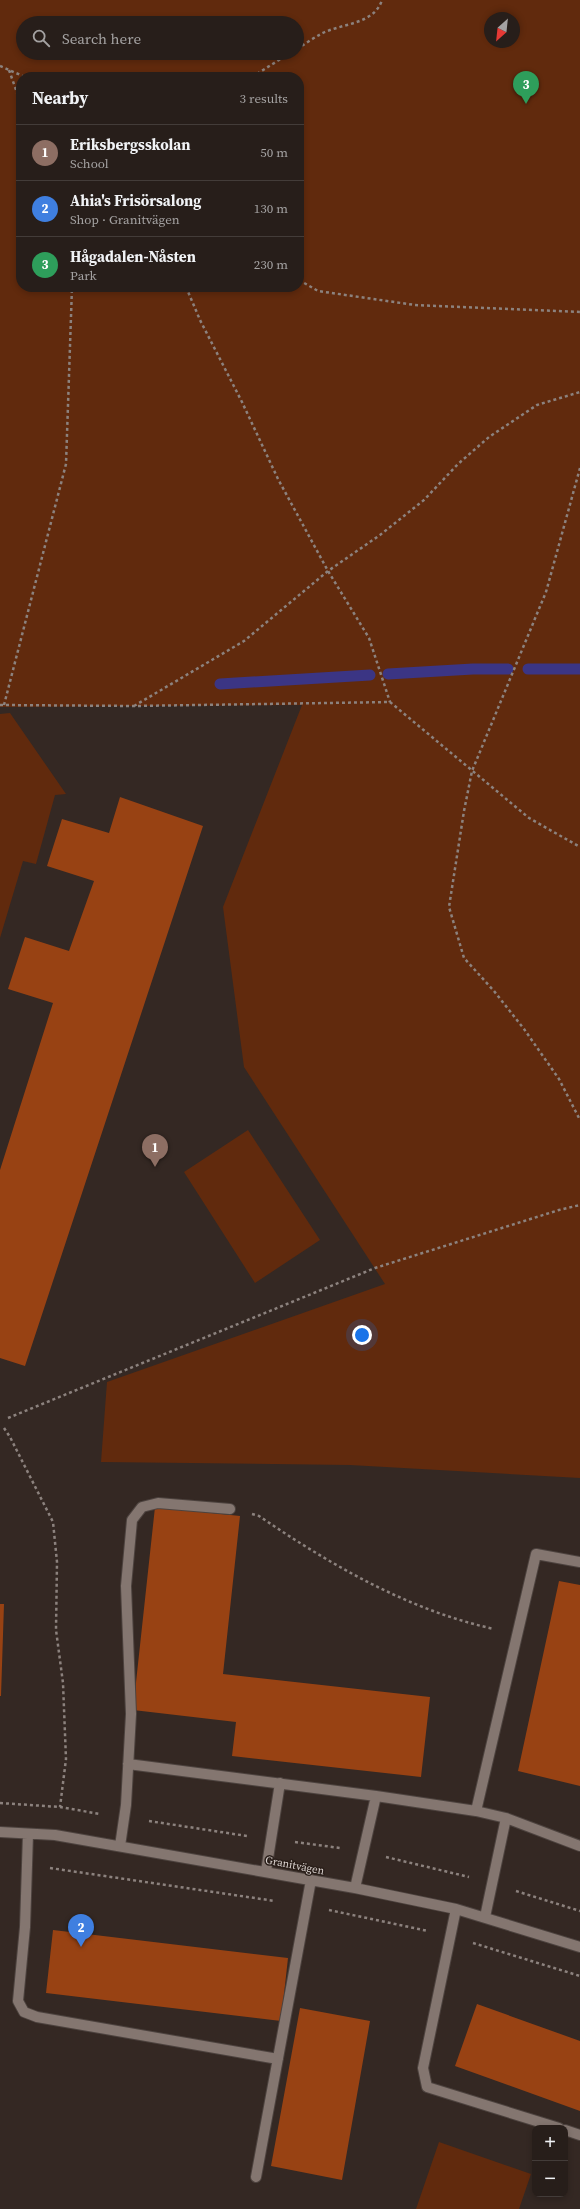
<!DOCTYPE html>
<meta charset="utf-8">
<style>
:root{--surface:#271e1a;--page:#2f2723;--text:#f1f3f6;--muted:#a4a2a2;--line:#433c39;--accent:#8bbbb9}
body{margin:0;font-family:"Source Serif 4",serif;background:var(--page);color:var(--text)}
.controls{position:absolute;right:12px;bottom:12px;display:grid;overflow:hidden;border-radius:8px;box-shadow:0 2px 6px #0003}
.controls button{width:36px;height:36px;display:grid;place-items:center;padding:0;border:0;border-bottom:1px solid var(--line);background:var(--surface);color:var(--text);font:20px sans-serif}
.compass{position:absolute;left:484px;top:12px;width:36px;height:36px;border-radius:50%;background:var(--surface);box-shadow:0 2px 6px #0003;rotate:207deg}
.you{position:absolute;left:362px;top:1335px;width:14px;height:14px;margin:-10px;border:3px solid #fff;border-radius:50%;background:#1a73e8;box-shadow:0 0 0 6px #1a73e833}
.badge{display:grid;place-items:center;width:26px;height:26px;border-radius:50%;background:var(--accent);color:#fff;font-size:13px;font-weight:700}
.pin{position:absolute;translate:-50% -33px;filter:drop-shadow(0 1px 2px #0008)}
.pin::after{content:'';position:absolute;top:21px;width:14px;height:12px;background:inherit;clip-path:polygon(0 0,100% 0,50% 100%)}
.list{margin:0;padding:0;list-style:none}
h2{display:flex;justify-content:space-between;align-items:center;height:52px;margin:0;padding:0 16px;font-size:17px}
h2 small{font-size:13px;font-weight:400;color:var(--muted)}
.list li{display:grid;grid-template-columns:26px 1fr auto;gap:12px;align-items:center;box-sizing:border-box;height:56px;padding:0 16px;border-top:1px solid var(--line)}
.list b{display:block;font-size:15px;white-space:nowrap}
.list p{margin:0;font-size:13px;white-space:nowrap;color:var(--muted)}
.list em{font-size:13px;font-style:normal;color:var(--muted)}
.icon{flex:none;width:22px;height:22px;fill:none;stroke:currentColor;stroke-width:2;stroke-linecap:round;stroke-linejoin:round}
.map{position:relative;flex:none;width:580px;height:2209px;overflow:hidden}
.search{position:absolute;background:var(--surface);box-shadow:0 2px 6px #0003;left:16px;top:16px;width:288px;height:44px;display:flex;align-items:center;gap:10px;box-sizing:border-box;padding:0 14px;border-radius:22px;color:var(--muted);font-size:15px}
.panel{position:absolute;background:var(--surface);box-shadow:0 2px 6px #0003;left:16px;top:72px;width:288px;height:220px;border-radius:16px}
.map>svg:first-child{display:block}
.green{fill:#612a0d;fill-rule:evenodd}
.lines{fill:none;stroke-linecap:round;stroke-linejoin:round}
.stream{stroke:#3b3584;stroke-width:11}
.building{fill:#984213}
.minor-casing{stroke:#4d433f;stroke-width:12}
.path{stroke:#8c827e;stroke-width:2.5;stroke-dasharray:3 3;stroke-linecap:butt}
.minor{stroke:#847670;stroke-width:10}
.labels{text-anchor:middle;stroke-width:3;stroke-linejoin:round;paint-order:stroke}
.street-label{font-size:11px;fill:#dad2cf;stroke:#2a1f1a}
</style>
<div class="map">
<svg width="580" height="2209" viewBox="0 0 580 2209">
<rect width="100%" height="100%" fill="#342823"/>
<path class="green" d="M0 0H580V1478L350 1465 101 1462 107 1382 385 1284 244 1067 223 907 302 705 0 707ZM490 18H514V42H490ZM23 23H297V53H23ZM21 77H299V287H21Z
M10 713 66 794 55 795 36 864 23 861 0 938V714Z
M248 1130 320 1240 255 1283 184 1172Z
M439 2142 531 2174 519 2209H416Z"/>
<g class="lines">
<path class="stream" d="M528 669H580
M388 674 473 669H508
M220 684 370 675"/>
</g>
<path class="building" d="M120 797 203 826 25 1366 0 1358V1170L53 1003 8 989 25 937 69 951 94 881 47 866 62 819 109 833Z
M155 1507 240 1516 223 1674 430 1697 421 1777 232 1756 236 1722 133 1710Z
M559 1581 580 1585V1786L518 1771Z
M0 1604H4L1 1696H0Z
M53 1930 288 1958 281 2021 46 1993Z
M477 2004 580 2041V2111L455 2066Z
M300 2008 370 2021 342 2180 271 2166Z"/>
<g class="lines">
<defs>
<path id="minor" d="M128 1764 376 1796 476 1811 536 1554 580 1562
M476 1811 506 1818 485 1917
M506 1818 580 1846
M0 1832 55 1835 355 1888 456 1909 580 1947
M28 1834 25 1927 18 2001 24 2012 37 2017 278 2059
M120 1846 126 1805 131 1714 126 1586 132 1520 142 1507 158 1503 230 1509
M266 1871 280 1783
M355 1888 376 1796
M456 1909 423 2068 427 2087 559 2128
M565 2130 580 2135
M256 2177 311 1880"/>
</defs>
<use href="#minor" class="minor-casing"/>
<path class="path" d="M297 49C305 44 313 38 321 34 341 23 374 25 382 0
M0 66 25 77
M9 70 21 104
M252 77 290 53
M299 280 318 291 415 305 580 312
M186 287 200 320 242 402 278 479 328 571 369 638 390 702
M580 468 546 592 472 771 464 811 449 907 464 958 494 991 524 1029 559 1079 580 1120
M0 705 134 706 390 702 529 818 580 847
M4 705 66 464 72 287
M134 706 244 641 328 571 380 535 424 500 458 464 489 437 537 405 580 392
M8 1418 375 1268 559 1210 580 1205
M4 1428 10 1437 53 1522 57 1562 56 1630 63 1683 66 1759 60 1807
M252 1514 259 1516C331 1565 408 1610 494 1629
M0 1803 60 1807 100 1814
M149 1821 247 1836
M295 1842 340 1848
M386 1857 469 1877
M50 1868 275 1901
M516 1891 580 1911
M329 1910 428 1931
M473 1943 580 1976"/>
<use href="#minor" class="minor"/>
</g>
<g class="labels">
<g class="street-label">
<text transform="translate(295 1865) rotate(11)" y="4">Granitvägen</text>
</g>
</g>
</svg>
<div class="controls">
<button>+</button>
<button>−</button>
</div>
<svg class="compass" viewBox="-18 -18 36 36"><path d="M0-13l5 13h-10z" fill="#e53935"/><path d="M0 13l5-13h-10z" fill="#a4a2a2"/></svg>
<div class="you"></div>
<div class="pin badge" style="left:155px;top:1167px;background:#8d6e63">1</div>
<div class="pin badge" style="left:81px;top:1947px;background:#3f7fe0">2</div>
<div class="pin badge" style="left:526px;top:104px;background:#2e9e5b">3</div>
<div class="search"><svg class="icon" aria-label="search" viewBox="0 0 24 24"><circle cx="10" cy="10" r="6"/><path d="M15 15l6 6"/></svg>Search here</div>
<section class="panel">
<h2>Nearby<small>3 results</small></h2>
<ul class="list">
<li><span class="badge" style="background:#8d6e63">1</span><div><b>Eriksbergsskolan</b><p>School</p></div><em>50 m</em></li>
<li><span class="badge" style="background:#3f7fe0">2</span><div><b>Ahia's Frisörsalong</b><p>Shop · Granitvägen</p></div><em>130 m</em></li>
<li><span class="badge" style="background:#2e9e5b">3</span><div><b>Hågadalen-Nåsten</b><p>Park</p></div><em>230 m</em></li>
</ul>
</section>
</div>
